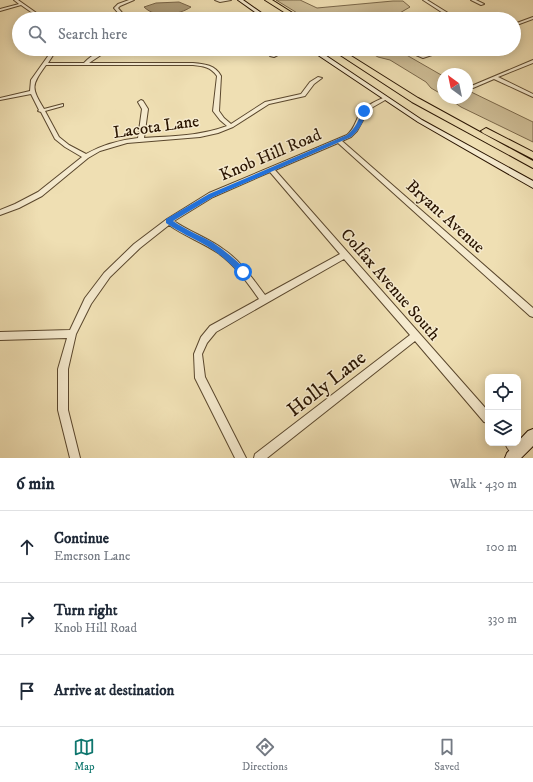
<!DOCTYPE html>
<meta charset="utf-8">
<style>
:root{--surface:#fff;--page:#f6f6f7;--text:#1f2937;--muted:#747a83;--line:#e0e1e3;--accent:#0f766e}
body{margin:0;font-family:"IM FELL DW Pica",serif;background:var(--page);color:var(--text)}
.controls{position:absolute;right:12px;bottom:12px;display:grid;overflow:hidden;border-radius:8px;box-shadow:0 2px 10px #0003}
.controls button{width:36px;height:36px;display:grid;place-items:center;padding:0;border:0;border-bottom:1px solid var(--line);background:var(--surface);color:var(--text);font:20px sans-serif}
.compass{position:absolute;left:437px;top:68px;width:36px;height:36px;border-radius:50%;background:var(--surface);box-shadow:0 2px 10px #0003;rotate:327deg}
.stop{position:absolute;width:12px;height:12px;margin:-9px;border:3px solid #1a73e8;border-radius:50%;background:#fff}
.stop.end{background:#1a73e8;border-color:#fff;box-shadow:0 1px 4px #0008}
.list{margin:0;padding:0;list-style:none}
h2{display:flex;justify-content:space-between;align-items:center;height:52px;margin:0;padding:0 16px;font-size:17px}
h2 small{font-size:13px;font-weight:400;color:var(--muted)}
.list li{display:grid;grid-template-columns:26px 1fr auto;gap:12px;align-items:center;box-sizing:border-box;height:72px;padding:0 16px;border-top:1px solid var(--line)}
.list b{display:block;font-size:15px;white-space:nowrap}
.list p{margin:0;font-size:13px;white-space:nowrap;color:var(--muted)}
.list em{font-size:13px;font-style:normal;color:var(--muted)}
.icon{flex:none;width:22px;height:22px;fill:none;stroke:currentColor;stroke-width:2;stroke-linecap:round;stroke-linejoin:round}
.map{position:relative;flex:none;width:533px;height:458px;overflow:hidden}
.search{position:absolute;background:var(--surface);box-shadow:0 2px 10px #0003;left:12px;right:12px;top:12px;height:44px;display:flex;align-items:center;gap:10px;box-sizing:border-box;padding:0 14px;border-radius:22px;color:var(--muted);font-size:15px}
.sheet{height:268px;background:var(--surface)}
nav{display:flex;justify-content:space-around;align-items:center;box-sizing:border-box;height:56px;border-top:1px solid var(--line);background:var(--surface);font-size:11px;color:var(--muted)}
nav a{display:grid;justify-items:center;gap:2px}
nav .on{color:var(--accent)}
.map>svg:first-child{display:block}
.green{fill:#cdbc95;stroke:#7b684a}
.water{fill:#ac9a76;stroke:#786447}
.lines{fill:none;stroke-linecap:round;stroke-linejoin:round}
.street-casing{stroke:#5a472d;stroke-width:2}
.secondary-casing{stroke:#291400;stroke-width:2}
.highway-casing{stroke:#291400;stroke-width:2}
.street{fill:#f5eace;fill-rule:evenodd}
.secondary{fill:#f5eace;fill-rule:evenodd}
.highway{fill:#efdfb3;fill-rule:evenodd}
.route{fill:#1a73e8}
.labels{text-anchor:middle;stroke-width:3;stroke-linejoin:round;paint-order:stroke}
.street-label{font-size:17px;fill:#291400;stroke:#f5eace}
.near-street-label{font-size:20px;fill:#291400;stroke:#f5eace}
</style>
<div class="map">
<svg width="533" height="458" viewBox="0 0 533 458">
<rect width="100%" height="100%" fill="#efdfb3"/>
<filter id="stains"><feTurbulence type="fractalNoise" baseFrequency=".005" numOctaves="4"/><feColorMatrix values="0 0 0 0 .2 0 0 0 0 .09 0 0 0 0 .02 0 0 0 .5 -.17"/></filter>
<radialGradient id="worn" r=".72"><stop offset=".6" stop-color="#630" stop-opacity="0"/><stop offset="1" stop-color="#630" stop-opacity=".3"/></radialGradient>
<path class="green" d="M276 0H300L317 8 393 1H403L410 7 398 14 368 19H307Z
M364 49H396L443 76V95L431 88 426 82 390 60 378 57Z
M467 90 533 122V142L461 107 448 98H467Z"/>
<path class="water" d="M179 2 191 7C179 15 156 19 144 7L156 3Z"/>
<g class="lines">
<defs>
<path id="street" d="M14 0H18L45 19H41L21 5 0 11V9L19 4Z
M129 0H134L120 6 118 8 124 15 131 19C123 19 119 14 114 8L118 4Z
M215 0H231L220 2Z
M423 0H427L448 13 423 19H416L443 13Z
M471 0H476L484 4 481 5Z
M263 14H264V16L246 19H238Z
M533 17V19L514 26V24Z
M53 49H57L48 63H84C93 53 105 49 118 49L101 55 89 63H193C205 64 215 65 221 76L219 111 224 118 231 124 265 102 301 94 310 82 318 77 322 78 314 84 305 96 269 104 233 127 218 133 200 137 127 143 100 151 88 158 42 196 19 208 0 215V210L15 204 38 192 82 157 65 147 55 139 41 112 38 111 39 110 31 94 0 100V98L30 91 31 80ZM46 65H193C203 66 211 67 217 76L213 111 220 120 227 126C201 136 172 136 144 138L148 109 143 101 141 100 138 102 142 109 138 138C120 140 102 145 86 154L69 145 59 137 45 111 63 106V104L44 109C31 87 31 86 46 65Z
M284 49H289L274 57 270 56Z
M402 49H408L423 56 444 49H450L423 58Z
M533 60V63L498 77 533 94V97L494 79 473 88 469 87Z
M383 98 387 99 373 107 368 111 357 131 351 137 342 141 533 308V317L530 316 338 143 275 170 488 411V423L484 422 415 341 267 458H254L255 454 410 335 344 259 216 332 207 343 202 354 205 377 246 458H235L195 378 194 354 201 337 210 326 259 299C247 282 235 265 218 253 202 242 184 236 169 225L140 248 110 277 91 304 76 334 68 369V410L80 458H70L58 410V369L67 338 0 340V332L70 330 85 298 104 273 134 244 167 219 209 193 347 135C354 129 355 123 359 115 365 106 374 102 383 98ZM270 172 340 254 265 295C253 279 241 261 223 249 208 238 190 232 174 221L213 197Z
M505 443H517L523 452 522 456 518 457C512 455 507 449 505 443Z"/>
<path id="secondary" d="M238 0H243L270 19H265Z
M309 49H316L422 120 533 181V188L418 122Z
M533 429V446L521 458H505L507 453 528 431Z"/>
<path id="highway" d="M265 0H272L302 19H295Z
M331 49H340L418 98 533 161V168L412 102Z
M486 128 533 152V159L483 133 481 131Z"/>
</defs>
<use href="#street" class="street-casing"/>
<use href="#secondary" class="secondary-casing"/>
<use href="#highway" class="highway-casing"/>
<use href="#street" class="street"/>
<use href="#secondary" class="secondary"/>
<use href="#highway" class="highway"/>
</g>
<path class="route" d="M363 110 367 111C363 122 360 130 351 137L213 197 173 221C186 230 199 235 212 242 224 250 235 259 245 269V274H240C230 263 220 254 207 246 193 238 179 232 166 223V219L209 194 347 135C356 128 358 120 363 110Z"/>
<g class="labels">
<g class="street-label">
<text transform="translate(156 126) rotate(-8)" y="6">Lacota Lane</text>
<text transform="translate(270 154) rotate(-23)" y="6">Knob Hill Road</text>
<text transform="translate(446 216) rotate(42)" y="6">Bryant Avenue</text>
<text transform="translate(391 284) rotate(49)" y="6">Colfax Avenue South</text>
</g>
<g class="near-street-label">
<text transform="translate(326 383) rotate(-38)" y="7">Holly Lane</text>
</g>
</g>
<rect width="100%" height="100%" filter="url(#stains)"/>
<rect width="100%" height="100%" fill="url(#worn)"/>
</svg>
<div class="controls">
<button><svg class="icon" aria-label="locate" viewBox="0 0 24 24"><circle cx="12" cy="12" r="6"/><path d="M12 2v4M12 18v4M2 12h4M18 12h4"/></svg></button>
<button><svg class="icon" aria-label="layers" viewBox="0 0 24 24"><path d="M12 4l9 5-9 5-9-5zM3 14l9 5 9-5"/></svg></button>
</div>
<svg class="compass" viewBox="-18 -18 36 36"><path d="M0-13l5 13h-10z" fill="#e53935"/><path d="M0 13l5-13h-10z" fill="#747a83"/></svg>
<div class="stop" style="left:243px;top:272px"></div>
<div class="stop end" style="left:364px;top:111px"></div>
<div class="search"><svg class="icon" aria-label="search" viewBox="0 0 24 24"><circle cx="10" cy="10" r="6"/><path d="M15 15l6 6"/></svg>Search here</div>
</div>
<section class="sheet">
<h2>6 min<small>Walk · 430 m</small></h2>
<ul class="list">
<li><svg class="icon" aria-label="ahead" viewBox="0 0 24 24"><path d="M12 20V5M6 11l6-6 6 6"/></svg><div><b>Continue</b><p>Emerson Lane</p></div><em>100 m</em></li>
<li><svg class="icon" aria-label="right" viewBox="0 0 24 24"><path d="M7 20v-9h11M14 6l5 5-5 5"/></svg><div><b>Turn right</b><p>Knob Hill Road</p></div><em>330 m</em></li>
<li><svg class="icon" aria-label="arrive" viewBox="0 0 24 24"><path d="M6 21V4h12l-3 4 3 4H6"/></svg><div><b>Arrive at destination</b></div></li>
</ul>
</section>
<nav>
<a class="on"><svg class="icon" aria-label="map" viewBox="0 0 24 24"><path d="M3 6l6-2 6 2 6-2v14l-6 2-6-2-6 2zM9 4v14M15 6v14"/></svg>Map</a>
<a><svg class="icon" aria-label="directions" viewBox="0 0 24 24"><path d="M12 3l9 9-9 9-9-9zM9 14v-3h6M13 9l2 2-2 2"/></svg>Directions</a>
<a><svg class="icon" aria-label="saved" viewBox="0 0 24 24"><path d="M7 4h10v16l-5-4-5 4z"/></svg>Saved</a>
</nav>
